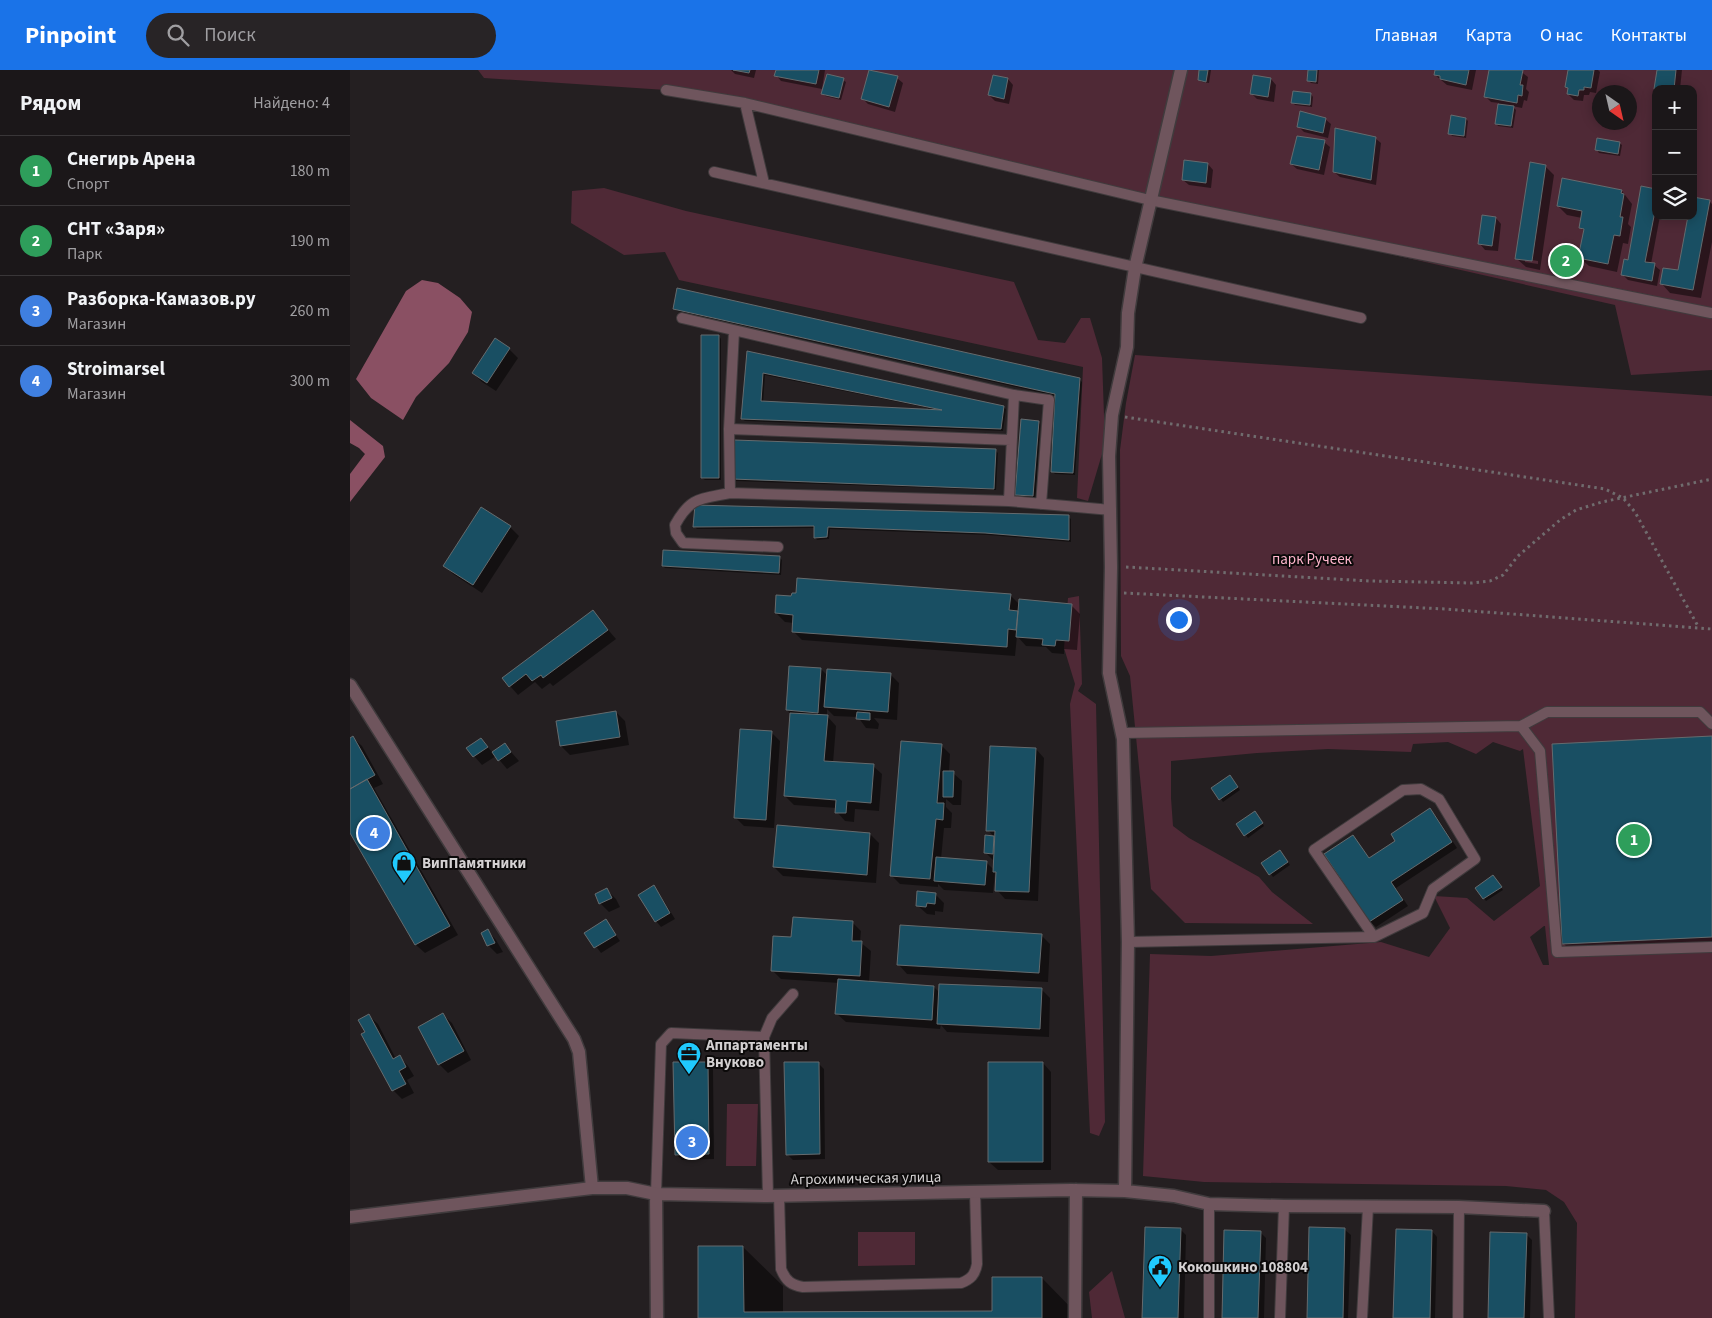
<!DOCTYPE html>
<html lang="ru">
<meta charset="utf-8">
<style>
:root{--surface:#1b1719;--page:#282426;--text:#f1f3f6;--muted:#a09fa2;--line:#393638;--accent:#1a73e8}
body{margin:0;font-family:"Source Sans 3",sans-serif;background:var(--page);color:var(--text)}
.controls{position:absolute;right:15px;top:15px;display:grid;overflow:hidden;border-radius:10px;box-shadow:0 2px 12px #0003}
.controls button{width:45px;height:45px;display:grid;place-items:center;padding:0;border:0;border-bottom:1px solid var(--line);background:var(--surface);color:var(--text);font:25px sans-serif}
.compass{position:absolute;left:1242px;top:15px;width:45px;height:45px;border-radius:50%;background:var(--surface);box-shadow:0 2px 12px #0003;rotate:146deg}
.you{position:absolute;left:828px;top:549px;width:18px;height:18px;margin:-12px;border:4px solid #fff;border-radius:50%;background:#1a73e8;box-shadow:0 0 0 8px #1a73e833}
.badge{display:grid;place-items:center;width:32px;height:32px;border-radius:50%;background:var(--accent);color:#fff;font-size:16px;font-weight:700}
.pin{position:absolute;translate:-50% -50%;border:2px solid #fff;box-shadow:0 1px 5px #0006}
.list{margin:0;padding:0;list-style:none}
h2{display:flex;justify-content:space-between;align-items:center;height:65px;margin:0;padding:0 20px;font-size:21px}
h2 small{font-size:16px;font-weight:400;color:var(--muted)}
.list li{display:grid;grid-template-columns:32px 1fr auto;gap:15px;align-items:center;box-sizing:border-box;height:70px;padding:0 20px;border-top:1px solid var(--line)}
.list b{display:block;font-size:19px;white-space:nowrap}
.list p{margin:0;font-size:16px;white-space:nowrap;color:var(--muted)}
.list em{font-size:16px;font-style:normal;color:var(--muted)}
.icon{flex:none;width:28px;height:28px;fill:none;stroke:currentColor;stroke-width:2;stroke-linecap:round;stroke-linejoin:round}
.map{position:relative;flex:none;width:1362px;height:1248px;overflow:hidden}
header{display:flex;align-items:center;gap:30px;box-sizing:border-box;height:70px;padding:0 25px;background:var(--accent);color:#fff}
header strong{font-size:24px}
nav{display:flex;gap:28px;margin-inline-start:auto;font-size:18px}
.search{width:350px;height:45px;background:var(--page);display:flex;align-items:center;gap:12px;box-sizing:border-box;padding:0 18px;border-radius:28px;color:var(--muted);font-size:19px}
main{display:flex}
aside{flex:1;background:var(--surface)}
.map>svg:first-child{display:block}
.green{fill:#4f2936;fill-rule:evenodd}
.water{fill:#8a5063}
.shadow{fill:#0007;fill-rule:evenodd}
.building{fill:#194f63;stroke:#656b6e;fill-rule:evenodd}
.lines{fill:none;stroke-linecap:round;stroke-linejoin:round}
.lane-casing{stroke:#403b3d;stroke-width:12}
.street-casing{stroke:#403b3d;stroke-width:15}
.path{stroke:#706c6e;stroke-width:3;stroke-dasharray:2.5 4;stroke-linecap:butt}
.lane{stroke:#6f555d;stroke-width:10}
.street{stroke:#6f555d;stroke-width:12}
.labels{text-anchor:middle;stroke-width:4;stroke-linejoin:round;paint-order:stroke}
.park-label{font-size:15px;fill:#ffb6cd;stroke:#0c0a0a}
.poi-label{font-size:15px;font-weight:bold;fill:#d4d1d2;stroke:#0c0a0a;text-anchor:start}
.street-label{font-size:15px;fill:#d4d1d2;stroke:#0c0a0a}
</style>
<header>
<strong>Pinpoint</strong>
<div class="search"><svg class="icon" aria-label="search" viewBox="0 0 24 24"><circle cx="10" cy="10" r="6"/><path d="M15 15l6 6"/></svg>Поиск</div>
<nav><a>Главная</a><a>Карта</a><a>О нас</a><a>Контакты</a></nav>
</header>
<main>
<aside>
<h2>Рядом<small>Найдено: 4</small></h2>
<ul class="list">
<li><span class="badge" style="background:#2e9e5b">1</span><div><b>Снегирь Арена</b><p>Спорт</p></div><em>180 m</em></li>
<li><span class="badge" style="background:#2e9e5b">2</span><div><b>СНТ «Заря»</b><p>Парк</p></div><em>190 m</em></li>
<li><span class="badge" style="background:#3f7fe0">3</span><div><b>Разборка-Камазов.ру</b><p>Магазин</p></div><em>260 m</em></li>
<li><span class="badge" style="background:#3f7fe0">4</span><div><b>Stroimarsel</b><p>Магазин</p></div><em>300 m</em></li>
</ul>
</aside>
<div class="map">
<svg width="1362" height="1248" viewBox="0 0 1362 1248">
<rect width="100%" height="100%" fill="#241f21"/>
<path class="green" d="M128 0H1362V300L1281 305 1265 235 316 20 134 8ZM1306 19H1343V146H1306ZM1250 22H1280V52H1250Z
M254 118 336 141 664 212 688 270 715 273 731 248H740L752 288 755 374 738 431 727 428 733 297 329 210 315 182 274 185 221 153 222 121Z
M785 285 1362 326V1248H1225L1227 1153 1214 1132 1196 1120 1156 1116 854 1112 793 1106 800 884 861 886 1031 872 1079 887 1100 858 1084 826 1117 828 1144 851 1190 816 1173 679 1170 681 1143 672 1126 684 1098 672 1063 674 1061 682 978 679 907 683 821 691V728L823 756 839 768 909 807 922 822 963 854 835 853 801 819 780 606 771 586 770 380 776 333ZM1194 856H1195L1199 895H1193L1180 867Z
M729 526 732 614 728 621 746 634 755 1052 749 1066 740 1063 720 634 725 614 714 578 718 528Z
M377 1034H408L406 1096H376Z
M508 1162H565V1195L508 1196Z
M762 1201 775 1248H742L739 1222Z"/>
<path class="water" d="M72 210 88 213 110 228 122 242 118 262 99 293 66 327 53 350 21 328 6 309 56 221Z
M0 350 33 376 35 387 0 432V404L15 384 9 378 0 373Z"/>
<path class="shadow" d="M381 0H406L404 8 385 4Z
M427 0H475L472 19 431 11 426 5Z
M851 0H861L859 13 852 12 849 10Z
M959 0H969L968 14 961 13 958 10Z
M1086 0H1126L1122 20 1097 15 1085 5Z
M1140 0H1169L1178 7 1176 19 1179 22 1177 31 1174 30 1172 38 1162 36 1166 40 1163 58 1148 56 1146 53 1149 33 1141 32 1135 26Z
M1220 0H1248L1250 2 1246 23 1240 22 1239 25H1234L1233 31 1224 30 1218 24 1219 19 1217 17Z
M1308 0H1332L1330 19H1306Z
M547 8 553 13 545 42 518 34 512 28Z
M658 9 663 15 659 34 645 31 639 25Z
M921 9 926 15 924 32 907 29 901 23Z
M493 10 496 12 491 30 475 26 473 23Z
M961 24 963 27 962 37 945 35 943 33Z
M975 49 981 54 978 68 954 62 948 56Z
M1116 49 1118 51 1116 68 1102 66 1100 63Z
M1025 68 1031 73 1026 115 990 107 984 102Z
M974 72 980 77 974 105 947 99 941 94Z
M1269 73 1272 75 1270 86 1249 83 1247 80Z
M858 94 863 100 861 118 839 115 833 110Z
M1195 96 1204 105 1190 200 1176 197 1167 189ZM1175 189 1188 191V194L1175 192Z
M1306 120V146H1310L1301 194 1304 195 1310 200 1307 216 1278 210 1273 205Z
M1272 121 1282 134 1278 154 1281 157 1278 174 1273 173 1267 202 1239 196 1230 188 1235 162 1230 157 1232 148 1217 145 1208 136Z
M1359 131 1362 134V172L1351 228 1320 223 1312 214 1329 202 1343 146Z
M1146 148 1151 154 1148 181 1135 180 1130 174Z
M324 238 729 309 732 312 725 405 705 404 703 402 706 326 327 241Z
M369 266 371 269V410H355L352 408Z
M159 279 168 288 146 321 132 312 123 303Z
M398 282 653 337 656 339 653 361 395 351 392 349ZM415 305 578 338V340L413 333Z
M688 352 690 354 686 428 669 427 667 424Z
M645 380 648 383 646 420 386 411 383 409Z
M718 447 721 449V472L638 465 480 459 479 469 467 470 465 467V458L347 459 344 456Z
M160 457 169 466 132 523 103 504 95 496Z
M430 488 432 490 431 505 315 498 313 496Z
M660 525 670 535H721L730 544 727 580 714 579V584L702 583 696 577 676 576 667 566 665 586 452 570 443 561 444 553 435 552 426 543Z
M243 542 266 569 203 616 200 613 192 619 185 612 168 625 160 616Z
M471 599 478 606 540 604 549 613 547 650 524 648 529 654 528 659 516 658 508 647 484 646 477 639V646L486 656 483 693 523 696 532 704 529 741 505 739 504 752 495 751 487 742V738L444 735 435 726 441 644 437 640Z
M266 642 275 651 279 675 220 685 211 676 207 652Z
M421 662 430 671 424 758 394 756 385 747Z
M1362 667V879L1225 885 1213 873Z
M3 668 12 676 33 714 24 718 108 865 75 883 66 875 0 760V669Z
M131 670 143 683 155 675 169 691 157 699 146 686 132 695 118 679Z
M591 675 600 684 599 703H603L612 711 611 735H603L596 729V737L602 743 601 758H594L591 789 636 792 644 800 645 792 635 782 636 766 644 767 638 760 686 679 694 688 688 831 655 829 647 820V805L645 802 643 823 594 820 588 814V817L550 814 541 805Z
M882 709 890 720 873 732 863 718Z
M1080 740 1086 746 1107 778 1046 818 1058 836 1026 857 1020 852 976 784 1003 766 1020 789 1047 772Z
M907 745 914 756 898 768 888 755Z
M520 764 529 773 526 813 433 806 424 797Z
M932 784 940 795 923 807 913 794Z
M1146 809 1153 820 1136 831 1126 818Z
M303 817 309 823 325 849 311 857 306 851Z
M257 820 266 829 270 837 259 842 250 833 247 825Z
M585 824 594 833 593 842 585 841V845L577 844 568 836Z
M256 851 270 871 251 883 236 863Z
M502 852 511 861 510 872 521 881 519 913 584 917 590 923 692 920 700 928 699 967 597 962 591 955 590 959 496 952 487 944 489 913 431 909 422 900 443 869Z
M138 861 146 870 153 882 147 884 138 875Z
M691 865 700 874 698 912 557 904 549 895Z
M93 945 102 953 121 990 98 1003 89 994Z
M19 946 28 954 46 989 50 987 58 996 64 1006 57 1010 64 1023 52 1029 43 1020 16 963Z
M357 993 363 999 364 1089 332 1090 326 1084Z
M468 993 474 999 475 1089 443 1090 437 1084Z
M693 993 701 1002V1100H648L639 1092Z
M796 1158 830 1159 836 1165 834 1248H793Z
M960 1159 995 1160 1001 1165 998 1248H958Z
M1047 1160 1082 1161 1087 1167 1085 1248H1045Z
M876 1161 910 1162 916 1168 914 1248H873Z
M1142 1163 1176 1164 1182 1170 1180 1248H1139Z
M350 1177H393L433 1216V1243L643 1242 692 1208 731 1248H350Z"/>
<path class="building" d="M383 0H400L399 3Z
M426 0H469L466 14 424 6Z
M519 0 548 6 539 37 511 29Z
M849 0H858L856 12 848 10Z
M958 0H967L966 12 957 11Z
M1085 0H1119L1116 15 1090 9V6L1084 5Z
M1139 0H1173L1170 15H1173L1172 26 1168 25 1167 33 1134 27Z
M1218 0H1244L1241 18 1234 17V20H1229L1228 26 1217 24 1218 18 1215 17Z
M1307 0H1326L1324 19H1304Z
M477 4 494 8 489 28 471 24Z
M643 5 658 8 654 29 638 25Z
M903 5 921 8 918 27 900 24Z
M943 21 961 23 960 35 941 33Z
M1148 34 1164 36 1161 56 1145 54Z
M950 41 976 48 973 63 947 57Z
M1101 45 1116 48 1114 66 1098 64Z
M985 58 1026 67 1021 110 983 102Z
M947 66 975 70 969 100 940 94Z
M1247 68 1270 72 1268 84 1245 80Z
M834 90 858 93 856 113 832 110Z
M1180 92 1196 95 1182 191 1165 189Z
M1212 108 1272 120 1271 123 1274 124 1270 147H1273L1270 166 1264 165 1258 194 1228 188 1234 159 1229 158 1232 141 1207 136Z
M1291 116 1306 119V136L1295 192 1305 193 1302 211 1271 205 1274 189 1278 190Z
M1343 127 1360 130 1343 220 1310 214 1313 198 1328 200 1338 146H1343Z
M1132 145 1146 147 1142 176 1128 174Z
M327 218 730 308 723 403 701 402 705 324 323 239Z
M351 265H369V408H351Z
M145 268 160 278 137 313 122 303Z
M397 281 654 336 651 359 391 349ZM413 303 592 340 411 331Z
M671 349 689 351 683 426 665 425Z
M384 370 646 379 644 419 382 409Z
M345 435 719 445V470L635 463 478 457 477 467 464 468V456L343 457Z
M131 437 161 456 123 515 93 496Z
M313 480 430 486 429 503 312 496Z
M447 508 661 524 659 540 668 541 666 560 658 559 657 577 442 562 443 545 425 543 426 525 441 526 442 523H446Z
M669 529 722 534 719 571 706 570 705 576 692 575 693 569 666 567Z
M243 540 258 560 193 608 191 605 182 611 176 604 159 617 152 608Z
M439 596 471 598 468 643 436 640Z
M477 599 541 603 538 642 474 637Z
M266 641 270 667 210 676 206 651Z
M507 642 520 643V650L506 649Z
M440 643 478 645 474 691 524 694 521 733 497 731 496 743H485L486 730 434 726Z
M390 659 422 661 416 750 384 748Z
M3 666 25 705 0 719V668Z
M1362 666V867L1212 874 1202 674Z
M131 668 138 677 123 687 116 678Z
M551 671 592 674 587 733H594L593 750 586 749 580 809 540 806Z
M155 673 161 682 148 691 142 682Z
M640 676 686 678 679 822 645 821 646 802H643L645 761H636Z
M593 701H604L603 727H593Z
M880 705 888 717 869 730 861 718Z
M17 709 100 856 65 875 0 763V719Z
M1080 738 1102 772 1041 812 1053 830 1019 852 974 784 1003 765 1019 788 1045 771 1041 764Z
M905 741 913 753 894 766 886 754Z
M427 755 520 763 517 805 423 797Z
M635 765 644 766 643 784 634 783Z
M930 780 938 792 919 805 911 793Z
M586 787 637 791 635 815 584 811Z
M1143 805 1152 817 1133 829 1125 818Z
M304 815 320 843 305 852 288 825Z
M257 818 262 828 249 834 245 824Z
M567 821 586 823 585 834 577 833 576 837 566 836Z
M443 847 503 851 502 871H512L510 906 421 901 423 866 441 867Z
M256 849 266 865 244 878 234 863Z
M550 855 692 864 689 903 547 895Z
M138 859 145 873 137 876 131 863Z
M488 909 584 916 582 950 485 944Z
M589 914 692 918 690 959 587 954Z
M93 943 114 981 88 995 68 957Z
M19 944 43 989 50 985 56 997 49 1001 56 1014 42 1021 11 964 15 962 8 950Z
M323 992H358L359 1084 325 1085Z
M434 992H469L470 1084 436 1085Z
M638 992H693V1092H638Z
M795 1157 831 1158 828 1248H792Z
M959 1157 995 1158 993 1248H957Z
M1046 1159 1082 1160 1080 1248H1043Z
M874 1160 911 1161 908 1248H872Z
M1140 1162 1177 1163 1174 1248H1138Z
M348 1176H393L394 1242 642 1241V1207H692V1248H348Z"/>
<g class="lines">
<defs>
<path id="lane" d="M316 20 395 33 800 130 1361 243
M395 33 414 113
M364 102 1011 248
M332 248 664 325 699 330 691 434
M379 359 661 370
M380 423 379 359 384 261
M659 431 664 325
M428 477 333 473 326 463 325 455C341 426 351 429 380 423L659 431 761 440
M1171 656 1190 681 1207 882 1362 877
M773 663 1171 656 1197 642H1350L1362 654
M778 872 1024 867 1073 843 1083 819 1125 789 1089 729 1071 719 1053 720 964 780 1024 867
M414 967 422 948 443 924
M306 1124 311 974 321 963 414 967 418 1126
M429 1125 431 1199C436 1211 441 1215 453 1217L611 1213C621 1209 625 1205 627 1194L625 1122
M1194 1141 1199 1248
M859 1248V1134
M930 1248 934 1136
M1012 1248 1018 1137
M1108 1248 1109 1137"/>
<path id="street" d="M0 615 224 969 229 982 242 1118
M775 1121 778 872 773 669 759 603 761 497 759 386 762 345 777 277 778 243 785 198 831 0
M306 1124 307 1248
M0 1147 242 1118H277L306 1124 418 1126 721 1120 775 1121 824 1126 859 1134 934 1136 1109 1137 1194 1141
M725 1248 726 1120"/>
</defs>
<use href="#lane" class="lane-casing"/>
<use href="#street" class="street-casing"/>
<path class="path" d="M775 347 1255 419 1273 428 1285 442 1349 558
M776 497 1020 511 1122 513 1140 511 1153 505 1168 486 1210 450 1226 440 1252 432 1362 409
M774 523 1095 539 1362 559"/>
<use href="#lane" class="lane"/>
<use href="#street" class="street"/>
</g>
<defs>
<symbol id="shop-pin" viewBox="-11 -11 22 30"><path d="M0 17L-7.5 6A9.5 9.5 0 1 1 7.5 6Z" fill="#20c9fd" stroke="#0c0a0a"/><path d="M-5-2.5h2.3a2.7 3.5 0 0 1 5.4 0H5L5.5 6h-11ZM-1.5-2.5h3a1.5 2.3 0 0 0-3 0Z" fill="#111"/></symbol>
<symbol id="office-pin" viewBox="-11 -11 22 30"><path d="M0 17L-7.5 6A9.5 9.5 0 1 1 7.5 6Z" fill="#20c9fd" stroke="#0c0a0a"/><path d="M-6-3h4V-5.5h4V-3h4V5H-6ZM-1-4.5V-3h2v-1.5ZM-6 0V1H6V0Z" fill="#111"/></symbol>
<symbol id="civic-pin" viewBox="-11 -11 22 30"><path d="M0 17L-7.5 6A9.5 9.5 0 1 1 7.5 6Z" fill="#20c9fd" stroke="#0c0a0a"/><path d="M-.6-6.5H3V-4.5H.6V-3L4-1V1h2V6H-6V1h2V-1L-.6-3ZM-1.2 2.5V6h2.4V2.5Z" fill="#111"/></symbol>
</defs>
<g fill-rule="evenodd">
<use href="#shop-pin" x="40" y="779" width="28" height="38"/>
<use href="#office-pin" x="325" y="970" width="28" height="38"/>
<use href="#civic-pin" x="796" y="1183" width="28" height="38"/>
</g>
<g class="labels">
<g class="park-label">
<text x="962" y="494">парк Ручеек</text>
</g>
<g class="poi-label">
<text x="72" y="798">ВипПамятники</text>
<text x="356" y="980">Аппартаменты<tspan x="356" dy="17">Внуково</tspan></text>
<text x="828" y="1202">Кокошкино 108804</text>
</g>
<g class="street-label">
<text transform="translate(516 1108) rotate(-1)" y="5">Агрохимическая улица</text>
</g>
</g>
</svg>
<div class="controls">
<button>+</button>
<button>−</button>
<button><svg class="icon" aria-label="layers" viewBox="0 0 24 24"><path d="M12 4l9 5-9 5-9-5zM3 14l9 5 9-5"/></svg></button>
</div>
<svg class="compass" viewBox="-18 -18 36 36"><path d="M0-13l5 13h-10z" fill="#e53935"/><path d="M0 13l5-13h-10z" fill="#a09fa2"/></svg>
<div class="you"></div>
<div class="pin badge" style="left:1284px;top:770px;background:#2e9e5b">1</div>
<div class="pin badge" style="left:1216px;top:191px;background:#2e9e5b">2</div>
<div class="pin badge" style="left:342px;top:1072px;background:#3f7fe0">3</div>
<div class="pin badge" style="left:24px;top:763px;background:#3f7fe0">4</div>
</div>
</main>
